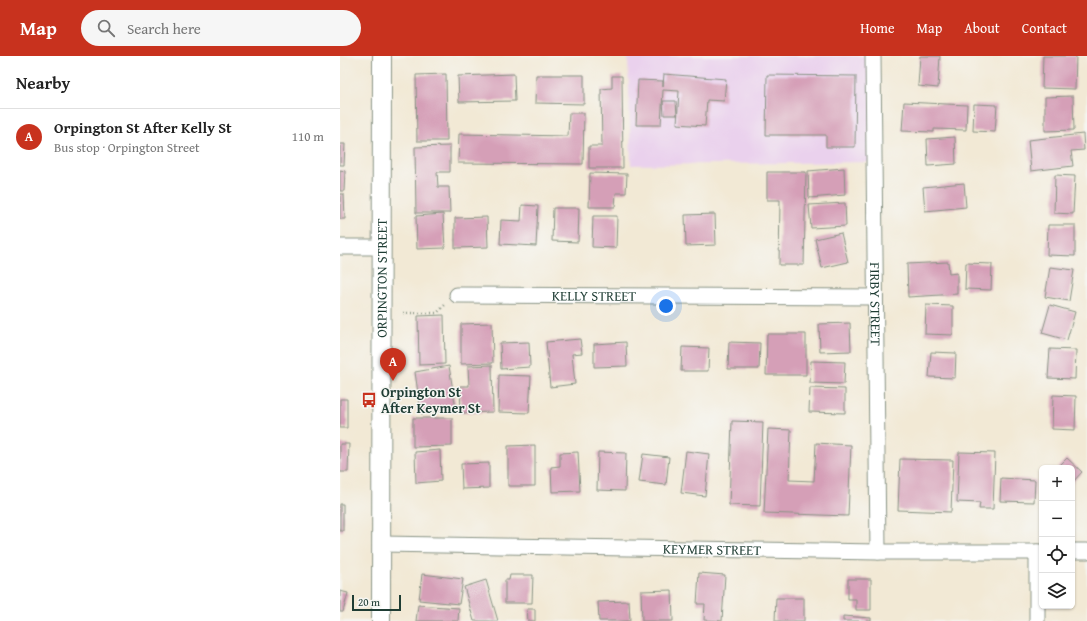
<!DOCTYPE html>
<meta charset="utf-8">
<style>
:root{--surface:#fff;--page:#f6f6f6;--text:#222;--muted:#767676;--line:#e0e0e0;--accent:#c8321e}
body{margin:0;font-family:"Gentium Book Plus",serif;background:var(--page);color:var(--text)}
.controls{position:absolute;right:12px;bottom:12px;display:grid;overflow:hidden;border-radius:6px;box-shadow:0 1px 3px #0004}
.controls button{width:36px;height:36px;display:grid;place-items:center;padding:0;border:0;border-bottom:1px solid var(--line);background:var(--surface);color:var(--text);font:20px sans-serif}
.scale{position:absolute;left:12px;bottom:10px;width:49px;box-sizing:border-box;padding-left:4px;border:2px solid #1f3d34;border-top:0;font-size:11px;line-height:14px;white-space:nowrap;color:#1f3d34;-webkit-text-stroke:3px #f6f6f2;paint-order:stroke}
.you{position:absolute;left:326px;top:250px;width:14px;height:14px;margin:-10px;border:3px solid #fff;border-radius:50%;background:#1a73e8;box-shadow:0 0 0 6px #1a73e833}
.badge{display:grid;place-items:center;width:26px;height:26px;border-radius:50%;background:var(--accent);color:#fff;font-size:13px;font-weight:700}
.pin{position:absolute;translate:-50% -33px;filter:drop-shadow(0 1px 2px #0008)}
.pin::after{content:'';position:absolute;top:21px;width:14px;height:12px;background:inherit;clip-path:polygon(0 0,100% 0,50% 100%)}
.list{margin:0;padding:0;list-style:none}
h2{display:flex;justify-content:space-between;align-items:center;height:52px;margin:0;padding:0 16px;font-size:17px}
h2 small{font-size:13px;font-weight:400;color:var(--muted)}
.list li{display:grid;grid-template-columns:26px 1fr auto;gap:12px;align-items:center;box-sizing:border-box;height:56px;padding:0 16px;border-top:1px solid var(--line)}
.list b{display:block;font-size:15px;white-space:nowrap}
.list p{margin:0;font-size:13px;white-space:nowrap;color:var(--muted)}
.list em{font-size:13px;font-style:normal;color:var(--muted)}
.icon{flex:none;width:22px;height:22px;fill:none;stroke:currentColor;stroke-width:2;stroke-linecap:round;stroke-linejoin:round}
.map{position:relative;flex:none;width:747px;height:565px;overflow:hidden}
header{display:flex;align-items:center;gap:24px;box-sizing:border-box;height:56px;padding:0 20px;background:var(--accent);color:#fff}
header strong{font-size:19px}
nav{display:flex;gap:22px;margin-inline-start:auto;font-size:14px}
.search{width:280px;height:36px;background:var(--page);display:flex;align-items:center;gap:10px;box-sizing:border-box;padding:0 14px;border-radius:22px;color:var(--muted);font-size:15px}
main{display:flex}
aside{flex:1;background:var(--surface)}
.map>svg:first-child{display:block}
.built{fill:#ead1ed}
.building{fill:#d59fb7}
.lines{fill:none;stroke-linecap:round;stroke-linejoin:round}
.minor-casing{stroke:#889384;stroke-width:17}
.tertiary-casing{stroke:#889384;stroke-width:20}
.path{stroke:#889384;stroke-width:2.5;stroke-dasharray:1 3;stroke-linecap:butt}
.minor{stroke:#fff;stroke-width:15}
.tertiary{stroke:#fff;stroke-width:18}
.labels{text-anchor:middle;stroke-width:3;stroke-linejoin:round;paint-order:stroke}
.street-label{font-size:14px;fill:#1f3d34;stroke:#f6f6f2}
.poi-label{font-size:14px;font-weight:bold;fill:#1f3d34;stroke:#f6f6f2;text-anchor:start}
</style>
<header>
<strong>Map</strong>
<div class="search"><svg class="icon" aria-label="search" viewBox="0 0 24 24"><circle cx="10" cy="10" r="6"/><path d="M15 15l6 6"/></svg>Search here</div>
<nav><a>Home</a><a>Map</a><a>About</a><a>Contact</a></nav>
</header>
<main>
<aside>
<h2>Nearby<small></small></h2>
<ul class="list">
<li><span class="badge">A</span><div><b>Orpington St After Kelly St</b><p>Bus stop · Orpington Street</p></div><em>110 m</em></li>
</ul>
</aside>
<div class="map">
<svg width="747" height="565" viewBox="0 0 747 565">
<rect width="100%" height="100%" fill="#f6f6f2"/>
<filter id="ink" filterUnits="userSpaceOnUse"><feTurbulence type="fractalNoise" baseFrequency=".025" numOctaves="2"/><feDisplacementMap in="SourceGraphic" scale="8" xChannelSelector="R" yChannelSelector="G"/><feConvolveMatrix kernelMatrix="1 2 1 2 8 2 1 2 1" color-interpolation-filters="sRGB"/></filter>
<filter id="wash" filterUnits="userSpaceOnUse"><feTurbulence type="fractalNoise" baseFrequency=".012" numOctaves="4" result="noise"/><feDisplacementMap in="SourceGraphic" scale="16" xChannelSelector="R" yChannelSelector="G"/><feGaussianBlur stdDeviation="0.9" result="paint"/><feColorMatrix in="noise" values="0 0 0 0 0 0 0 0 0 0 0 0 0 0 0 0 0 1.4 0 .05"/><feComposite in="paint" operator="in"/></filter>
<g filter="url(#wash)">
<rect width="100%" height="100%" fill="#f2e9d5"/>
<path class="built" d="M288 0H533L534 106 291 109Z"/>
<g id="blocks">
<path class="building" d="M580 0H600L598 32 578 30Z
M703 0H736L735 33 702 32Z
M106 18 107 85H77L76 19Z
M174 18 175 45 119 46 118 20Z
M324 18 386 23 384 45 367 44 365 70 337 68 339 35 323 34 321 69H296L298 24 323 25V30Z
M196 19H244V48L195 47Z
M427 19 516 20 515 91H486V79H426Z
M272 20H282L283 112H249V90H262L261 33 272 32Z
M733 40 734 74 705 75V41Z
M323 45H336L337 59H324Z
M564 46 627 49 626 74 594 73V76L562 75Z
M634 48 657 49 655 76 633 75Z
M229 57H244L243 108 118 107 119 78 228 80Z
M743 78 744 94 731 95 733 110 691 115 688 84Z
M615 81 616 108 588 110 587 83Z
M0 88H5L4 109H0Z
M110 90V116H97L98 131H109L110 157H76L75 91Z
M504 112 505 139 469 142 468 115Z
M0 114 5 115 4 135H0Z
M427 116H466L464 209H439L440 144H427Z
M250 117 287 118 286 137H276L275 151H249Z
M715 119 735 120 733 158 714 157Z
M624 127 626 151 585 155 583 131Z
M0 138H4L5 163H0Z
M505 147 506 170 471 172 469 149Z
M182 149 198 150 196 190 160 188 161 164 181 165Z
M213 152H239L238 186 212 185Z
M103 158 105 192 77 193 76 160Z
M375 158 376 189 346 190 345 159Z
M253 160H277L276 192 252 191Z
M147 161 148 191 115 192V162Z
M708 169H735V200L707 199Z
M501 177 508 206 482 212 475 183Z
M608 206 609 218 617 217V238L568 241 567 208Z
M626 207 652 208 651 234 625 233Z
M710 211 734 214 729 245 705 241Z
M586 249 613 250V279L585 278Z
M710 249 735 256 727 284 702 277Z
M104 259 105 308 79 309 78 260Z
M152 267 153 307 121 308V268Z
M510 267 511 295 480 296 479 268Z
M427 278H466V319H426Z
M240 283 242 297 232 298 235 328 210 331 206 286Z
M189 286 190 311 161 313 160 287Z
M286 286 287 310 254 311V288Z
M389 286 420 287 419 313H388Z
M342 291 369 292 368 315H341Z
M710 293 736 294 735 323 708 322Z
M591 296 616 297 615 322 589 321Z
M471 305 505 306 504 328 470 327Z
M152 309 153 356 121 357 120 330H129L128 310Z
M109 310 116 353 81 358 75 316Z
M159 319 191 320 189 357 158 356Z
M470 332 505 333V357L469 356Z
M713 339 736 340 735 374 712 373Z
M0 343H7V372H0Z
M73 362H112V390L73 391Z
M392 365 423 366 420 450 389 449Z
M428 373 451 374 449 424 474 425 476 387 511 389 508 460 424 457Z
M0 388H9L8 416H0Z
M195 389V430H168V390Z
M100 394 101 425 76 427 75 396Z
M346 395 369 398 365 440 341 437Z
M238 396 240 435 212 436 211 411 220 410V397Z
M258 396 286 397 285 435 257 434Z
M619 396 655 397 653 453H639L640 447 617 446Z
M303 398 329 401 326 429 299 426Z
M727 402 742 416 732 427V412H717Z
M560 403 613 404 611 456 558 454Z
M149 407V432L122 433 121 408Z
M661 422 695 424 694 446 660 445Z
M0 448H3V475H0Z
M359 517 385 519 382 565 364 564 365 548H357Z
M82 518 123 523 119 548 79 544Z
M170 519H193L192 547H165V524H169Z
M508 523H531V554H516V543H508Z
M146 524 158 565H134L124 531Z
M332 534 333 565H302L301 535Z
M0 535 8 537 3 556H0Z
M436 542H464V565H435Z
M289 545 290 565H259L258 546Z
M78 549 119 552 118 565H76Z
M187 553H195V565H188Z
M503 560 531 562V565H503Z"/>
</g>
</g>
<g filter="url(#ink)">
<use href="#blocks" fill-opacity="0" stroke="#889384" stroke-width="1"/>
<g class="lines">
<defs>
<g id="minor">
<path id="s1" d="M533 0 538 496"/>
<path d="M0 191H41"/>
<path id="s2" d="M117 239 535 241"/>
<path id="s3" d="M42 488 538 496H702"/>
<path d="M732 495H747"/>
<path d="M697 496V565"/>
</g>
<g id="tertiary">
<path id="s4" d="M41 565 42 0"/>
</g>
</defs>
<use href="#minor" class="minor-casing"/>
<use href="#tertiary" class="tertiary-casing"/>
<path class="path" d="M63 257H97L106 248"/>
<use href="#minor" class="minor"/>
<use href="#tertiary" class="tertiary"/>
</g>
</g>
<defs>
<symbol id="bus-bare" viewBox="-9 -9 18 18"><path d="M-5-6H5V4H4V6H2V4H-2V6H-4V4H-5ZM-3.5-4V0h7V-4ZM-3.5 1.2v1.5H-2V1.2ZM2 1.2v1.5H3.5V1.2Z" fill="#c8321e" stroke="#f6f6f2" stroke-width="2.5" paint-order="stroke"/></symbol>
</defs>
<g fill-rule="evenodd">
<use href="#bus-bare" x="18" y="333" width="22" height="22"/>
</g>
<g class="labels">
<g class="street-label">
<text dy="5" stroke="none"><textPath href="#s4" startOffset="343">ORPINGTON STREET</textPath></text>
<text dy="5" stroke="none"><textPath href="#s2" startOffset="137">KELLY STREET</textPath></text>
<text dy="5" stroke="none"><textPath href="#s1" startOffset="248">FIRBY STREET</textPath></text>
<text dy="5" stroke="none"><textPath href="#s3" startOffset="330">KEYMER STREET</textPath></text>
</g>
<g class="poi-label">
<text x="41" y="341">Orpington St<tspan x="41" dy="16">After Keymer St</tspan></text>
</g>
</g>
</svg>
<div class="controls">
<button>+</button>
<button>−</button>
<button><svg class="icon" aria-label="locate" viewBox="0 0 24 24"><circle cx="12" cy="12" r="6"/><path d="M12 2v4M12 18v4M2 12h4M18 12h4"/></svg></button>
<button><svg class="icon" aria-label="layers" viewBox="0 0 24 24"><path d="M12 4l9 5-9 5-9-5zM3 14l9 5 9-5"/></svg></button>
</div>
<div class="scale">20 m</div>
<div class="you"></div>
<div class="pin badge" style="left:53px;top:325px">A</div>
</div>
</main>
